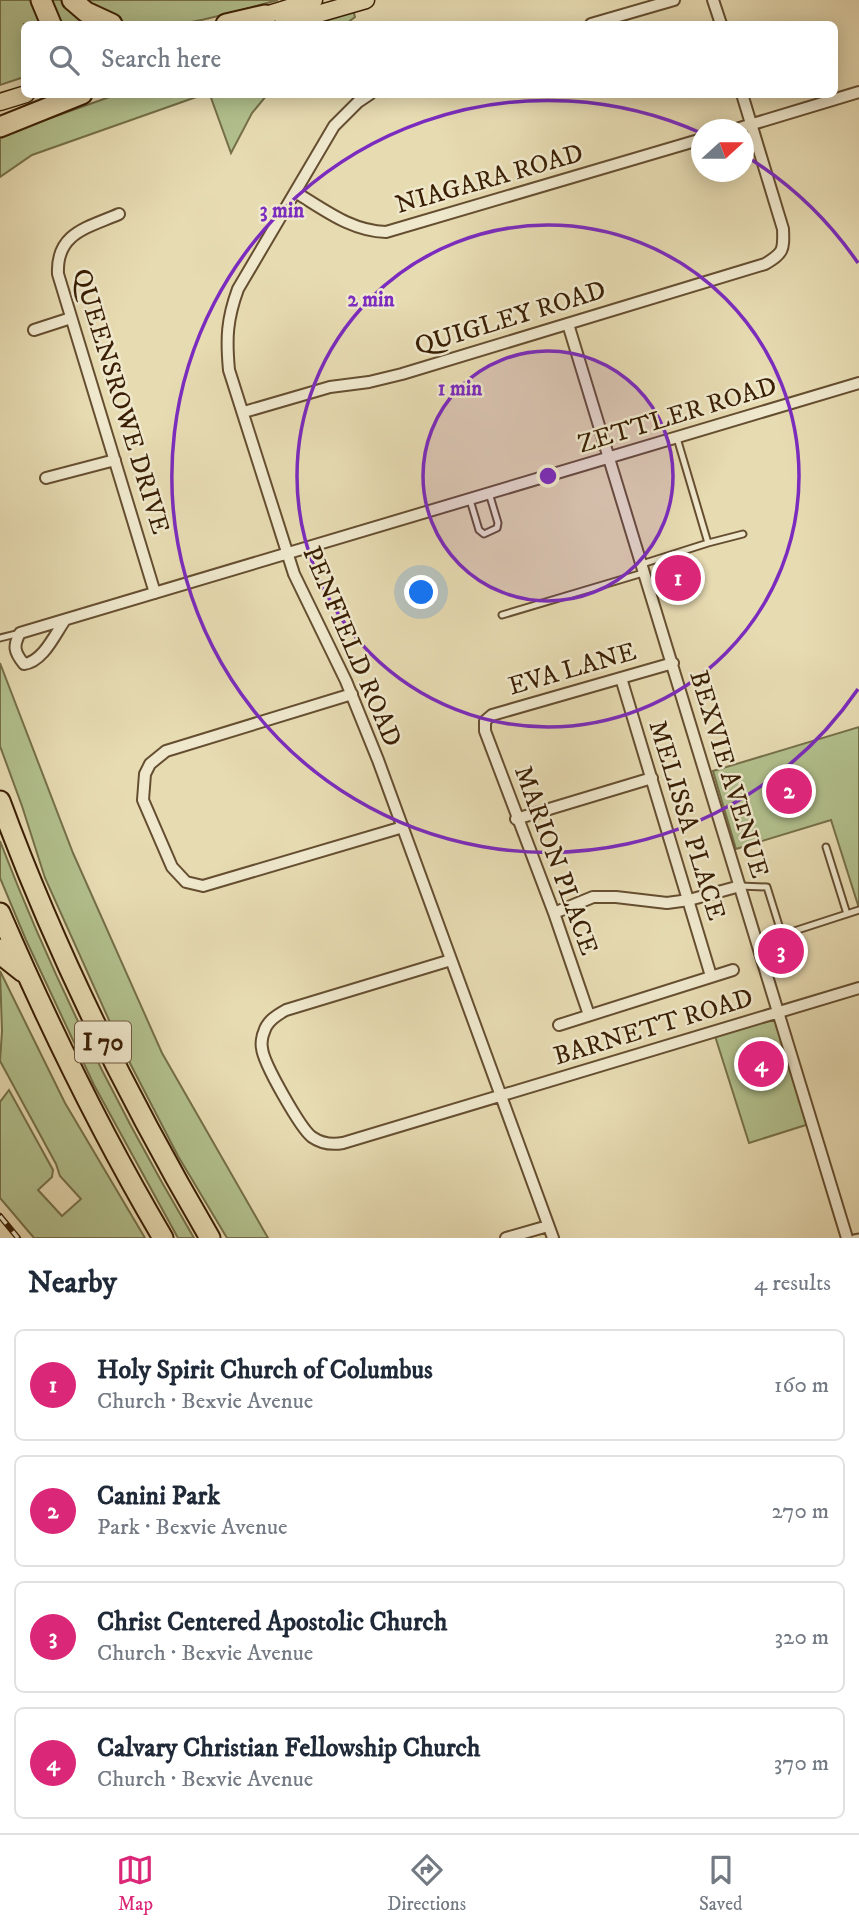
<!DOCTYPE html>
<meta charset="utf-8">
<style>
:root{--surface:#fff;--page:#f6f6f7;--text:#1f2937;--muted:#747a83;--line:#e0e1e3;--accent:#db2777}
body{margin:0;font-family:"IM FELL DW Pica",serif;background:var(--page);color:var(--text)}
.compass{position:absolute;left:691px;top:119px;width:63px;height:63px;border-radius:50%;background:var(--surface);box-shadow:0 4px 18px #0003;rotate:69deg}
.you{position:absolute;left:422px;top:593px;width:24px;height:24px;margin:-18px;border:5px solid #fff;border-radius:50%;background:#1a73e8;box-shadow:0 0 0 10px #1a73e833}
.badge{display:grid;place-items:center;width:46px;height:46px;border-radius:50%;background:var(--accent);color:#fff;font-size:23px;font-weight:700}
.pin{position:absolute;translate:-50% -50%;border:4px solid #fff;box-shadow:0 2px 7px #0006}
.list{margin:0;padding:0;list-style:none}
h2{display:flex;justify-content:space-between;align-items:center;height:91px;margin:0;padding:0 28px;font-size:30px}
h2 small{font-size:23px;font-weight:400;color:var(--muted)}
.list li{display:grid;grid-template-columns:46px 1fr auto;gap:21px;align-items:center;box-sizing:border-box;height:112px;margin:0 14px 14px;padding:0 14px;border:2px solid var(--line);border-radius:10px}
.list b{display:block;font-size:26px;white-space:nowrap}
.list p{margin:0;font-size:23px;white-space:nowrap;color:var(--muted)}
.list em{font-size:23px;font-style:normal;color:var(--muted)}
.icon{flex:none;width:38px;height:38px;fill:none;stroke:currentColor;stroke-width:2;stroke-linecap:round;stroke-linejoin:round}
.map{position:relative;flex:none;width:859px;height:1238px;overflow:hidden}
.search{position:absolute;background:var(--surface);box-shadow:0 4px 18px #0003;left:21px;right:21px;top:21px;height:77px;display:flex;align-items:center;gap:18px;box-sizing:border-box;padding:0 24px;border-radius:10px;color:var(--muted);font-size:26px}
.sheet{height:595px;background:var(--surface)}
nav{display:flex;justify-content:space-around;align-items:center;box-sizing:border-box;height:98px;border-top:2px solid var(--line);background:var(--surface);font-size:19px;color:var(--muted)}
nav a{display:grid;justify-items:center;gap:4px}
nav .on{color:var(--accent)}
.map>svg:first-child{display:block}
.green{fill:#b2c18e;stroke:#767049;stroke-width:2}
.lines{fill:none;stroke-linecap:round;stroke-linejoin:round}
.lane-casing{stroke:#654e30;stroke-width:9}
.street-casing{stroke:#654e30;stroke-width:14}
.primary-casing{stroke:#3a1f04;stroke-width:19}
.highway-casing{stroke:#3a1f04;stroke-width:23}
.lane{stroke:#efe8cd;stroke-width:5}
.street{stroke:#efe8cd;stroke-width:10}
.primary{stroke:#e7dbb2;stroke-width:16}
.highway{stroke:#e7dbb2;stroke-width:19}
.rail-casing{stroke:#3a1f04;stroke-width:6}
.rail{stroke:#efe8cd;stroke-width:3.5;stroke-dasharray:10;stroke-linecap:butt}
.ring{fill:none;stroke:#7b2cbf;stroke-width:3.5}
.labels{text-anchor:middle;stroke-width:5;stroke-linejoin:round;paint-order:stroke}
.shield{fill:#efe8cd;stroke:#705b40;stroke-width:2}
.shield-label{font-size:24px;font-weight:bold;fill:#3a1f04}
.street-label{font-size:26px;fill:#3a1f04;stroke:#efe8cd}
.centre{fill:#7b2cbf;stroke:#efe8cd;stroke-width:3.5}
.ring-label{font-size:21px;text-anchor:middle;font-weight:bold;fill:#7b2cbf;stroke:#efe8cd;stroke-width:5;stroke-linejoin:round;paint-order:stroke}
</style>
<div class="map">
<svg width="859" height="1238" viewBox="0 0 859 1238">
<rect width="100%" height="100%" fill="#e7dbb2"/>
<filter id="stains"><feTurbulence type="fractalNoise" baseFrequency=".00286" numOctaves="4"/><feColorMatrix values="0 0 0 0 .2 0 0 0 0 .09 0 0 0 0 .02 0 0 0 .5 -.17"/></filter>
<radialGradient id="worn" r=".72"><stop offset=".6" stop-color="#630" stop-opacity="0"/><stop offset="1" stop-color="#630" stop-opacity=".3"/></radialGradient>
<path class="green" d="M0 0H35L45 24H24V77L0 85Z
M50 0H62L95 24H59Z
M84 0H278C236 11 170 34 127 23 111 19 98 9 84 0Z
M353 10 355 17 346 24H312Z
M115 95H202L32 155 0 177V136Z
M210 95H267L252 113 231 153Z
M0 663 73 853 162 1053 268 1238H227L178 1156 118 1040 45 878 22 806 0 746Z
M859 727V905H858L831 820 736 849 713 771Z
M0 841C53 979 119 1111 194 1238H178L94 1085 26 940 0 878Z
M0 971 65 1103 145 1238H34L0 1198V1102L9 1090 53 1170 52 1177 38 1190 62 1216 81 1199 60 1176 56 1164 0 1061 2 1031Z
M768 1020 775 1021 809 1124 749 1143 715 1036Z"/>
<g class="lines">
<defs>
<path id="lane" d="M470 500 479 530 484 534 497 528 498 523 489 493
M708 543 743 534
M642 564 708 543 677 438
M502 615 643 573
M0 638 20 633
M826 847 847 914
M740 886 767 887 782 935 859 910
M758 943 782 935
M854 1238 859 1237"/>
<path id="street" d="M713 0 721 24
M591 24 674 0
M370 94 358 102 334 126 238 289C227 319 226 338 229 370L294 574 346 681 378 760 553 1238
M733 130 859 92
M295 192C325 210 351 231 386 232L702 139
M119 214C87 228 56 233 58 274L155 593
M568 324 847 1238
M34 330 71 318
M244 412 330 387 369 382 402 374 765 264C783 253 784 251 783 229L742 94
M46 478 115 460
M65 620C55 634 43 662 24 664 14 652 13 646 20 633L859 383
M621 678 711 976
M352 694 166 751 150 764 145 774 143 800 172 867 186 882 203 886 403 827
M516 819 652 778
M554 913 593 897H616L667 903 689 900 740 886
M451 960 286 1010C277 1015 267 1021 264 1032 262 1036 261 1044 262 1048 263 1063 301 1129 312 1137 322 1144 332 1145 343 1143L859 988
M589 1015 554 913 485 731V721L492 715 673 663
M559 1025 733 970
M506 1238 548 1226"/>
<path id="primary" d="M253 19 314 0
M283 24 366 0
M0 102 26 94"/>
<path id="highway" d="M41 0 51 24
M72 0 86 12 112 24
M226 24 265 15
M0 127 82 94
M0 801C56 953 128 1098 210 1238
M0 913C48 1024 101 1133 163 1238
M0 949 4 957 23 972"/>
</defs>
<use href="#lane" class="lane-casing"/>
<use href="#street" class="street-casing"/>
<use href="#primary" class="primary-casing"/>
<use href="#highway" class="highway-casing"/>
<use href="#lane" class="lane"/>
<use href="#street" class="street"/>
<use href="#primary" class="primary"/>
<use href="#highway" class="highway"/>
<defs>
<path id="rail" d="M0 1216 18 1238"/>
</defs>
<use href="#rail" class="rail-casing"/>
<use href="#rail" class="rail"/>
</g>
<circle cx="548" cy="476" r="125" fill="#7b2cbf" fill-opacity=".12"/>
<g class="ring">
<circle cx="548" cy="476" r="125"/>
<circle cx="548" cy="476" r="251"/>
<path d="M858 689A376 376 0 1 1 701 133M744 155A376 376 0 0 1 858 263"/>
</g>
<g class="labels">
<rect class="shield" x="75" y="1021.5" width="56" height="41" rx="5"/>
<g class="shield-label">
<text x="103" y="1050">I 70</text>
</g>
<g class="street-label">
<text transform="translate(489 178) rotate(-16)" y="9">NIAGARA ROAD</text>
<text transform="translate(510 317) rotate(-17)" y="9">QUIGLEY ROAD</text>
<text transform="translate(122 401) rotate(73)" y="9">QUEENSROWE DRIVE</text>
<text transform="translate(677 414) rotate(-17)" y="9">ZETTLER ROAD</text>
<text transform="translate(353 646) rotate(67)" y="9">PENFIELD ROAD</text>
<text transform="translate(572 668) rotate(-16)" y="9">EVA LANE</text>
<text transform="translate(730 774) rotate(73)" y="9">BEXVIE AVENUE</text>
<text transform="translate(688 820) rotate(73)" y="9">MELISSA PLACE</text>
<text transform="translate(557 860) rotate(70)" y="9">MARION PLACE</text>
<text transform="translate(653 1026) rotate(-17)" y="9">BARNETT ROAD</text>
</g>
</g>
<circle cx="548" cy="476" r="10" class="centre"/>
<g class="ring-label">
<text x="282" y="217">3 min</text>
<text x="371" y="306">2 min</text>
<text x="460" y="395">1 min</text>
</g>
<rect width="100%" height="100%" filter="url(#stains)"/>
<rect width="100%" height="100%" fill="url(#worn)"/>
</svg>
<svg class="compass" viewBox="-18 -18 36 36"><path d="M0-13l5 13h-10z" fill="#e53935"/><path d="M0 13l5-13h-10z" fill="#747a83"/></svg>
<div class="you"></div>
<div class="pin badge" style="left:678px;top:578px">1</div>
<div class="pin badge" style="left:789px;top:791px">2</div>
<div class="pin badge" style="left:781px;top:951px">3</div>
<div class="pin badge" style="left:761px;top:1064px">4</div>
<div class="search"><svg class="icon" aria-label="search" viewBox="0 0 24 24"><circle cx="10" cy="10" r="6"/><path d="M15 15l6 6"/></svg>Search here</div>
</div>
<section class="sheet">
<h2>Nearby<small>4 results</small></h2>
<ul class="list">
<li><span class="badge">1</span><div><b>Holy Spirit Church of Columbus</b><p>Church · Bexvie Avenue</p></div><em>160 m</em></li>
<li><span class="badge">2</span><div><b>Canini Park</b><p>Park · Bexvie Avenue</p></div><em>270 m</em></li>
<li><span class="badge">3</span><div><b>Christ Centered Apostolic Church</b><p>Church · Bexvie Avenue</p></div><em>320 m</em></li>
<li><span class="badge">4</span><div><b>Calvary Christian Fellowship Church</b><p>Church · Bexvie Avenue</p></div><em>370 m</em></li>
</ul>
</section>
<nav>
<a class="on"><svg class="icon" aria-label="map" viewBox="0 0 24 24"><path d="M3 6l6-2 6 2 6-2v14l-6 2-6-2-6 2zM9 4v14M15 6v14"/></svg>Map</a>
<a><svg class="icon" aria-label="directions" viewBox="0 0 24 24"><path d="M12 3l9 9-9 9-9-9zM9 14v-3h6M13 9l2 2-2 2"/></svg>Directions</a>
<a><svg class="icon" aria-label="saved" viewBox="0 0 24 24"><path d="M7 4h10v16l-5-4-5 4z"/></svg>Saved</a>
</nav>
